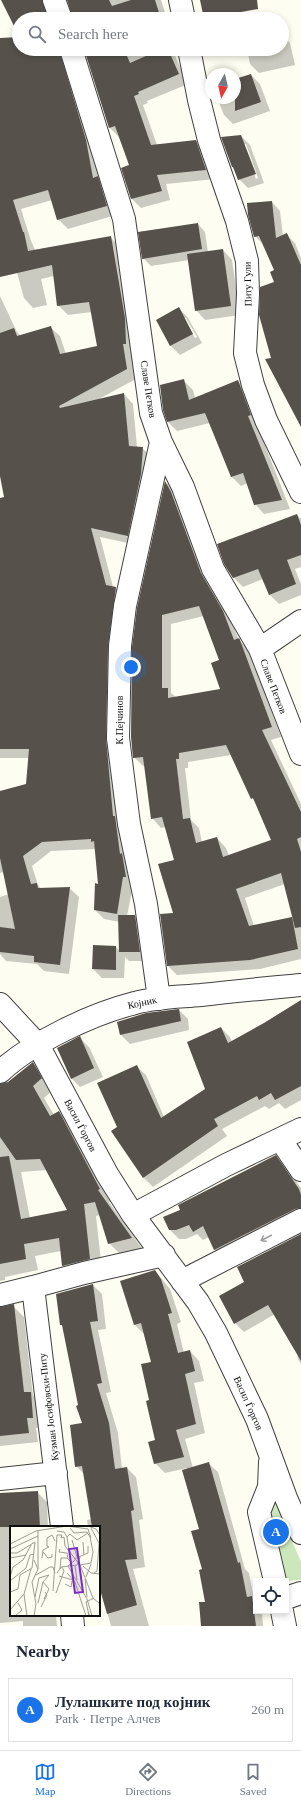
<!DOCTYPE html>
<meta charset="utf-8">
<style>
:root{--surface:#fff;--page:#f2f2f3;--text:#1f2937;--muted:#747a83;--line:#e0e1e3;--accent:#1a73e8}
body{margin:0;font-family:"Times New Roman",serif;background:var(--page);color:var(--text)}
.controls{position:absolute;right:12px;bottom:12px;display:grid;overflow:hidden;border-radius:0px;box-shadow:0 2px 6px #0003}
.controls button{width:36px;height:36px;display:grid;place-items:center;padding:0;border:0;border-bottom:1px solid var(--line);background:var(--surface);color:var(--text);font:20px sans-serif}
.compass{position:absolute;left:205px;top:68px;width:36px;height:36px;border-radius:50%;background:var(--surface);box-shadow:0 2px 6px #0003;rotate:188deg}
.you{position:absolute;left:131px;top:667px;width:14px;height:14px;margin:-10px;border:3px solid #fff;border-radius:50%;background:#1a73e8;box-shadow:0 0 0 6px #1a73e833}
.badge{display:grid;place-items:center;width:26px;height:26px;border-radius:50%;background:var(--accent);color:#fff;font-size:13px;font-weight:700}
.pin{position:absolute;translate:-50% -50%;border:2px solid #fff;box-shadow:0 1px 4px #0006}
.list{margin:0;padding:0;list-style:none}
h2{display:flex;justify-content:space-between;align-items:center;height:52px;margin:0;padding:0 16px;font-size:17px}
h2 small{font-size:13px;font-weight:400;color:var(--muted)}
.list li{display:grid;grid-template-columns:26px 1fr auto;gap:12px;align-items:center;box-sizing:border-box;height:64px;margin:0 8px 8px;padding:0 8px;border:1px solid var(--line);border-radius:0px}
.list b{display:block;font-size:15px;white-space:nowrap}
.list p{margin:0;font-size:13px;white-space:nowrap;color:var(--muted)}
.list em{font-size:13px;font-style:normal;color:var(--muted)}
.icon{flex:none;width:22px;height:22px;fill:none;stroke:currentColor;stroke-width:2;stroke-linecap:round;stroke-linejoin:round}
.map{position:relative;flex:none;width:301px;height:1626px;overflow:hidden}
.search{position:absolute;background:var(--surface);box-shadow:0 2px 6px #0003;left:12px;right:12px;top:12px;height:44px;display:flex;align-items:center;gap:10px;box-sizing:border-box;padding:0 14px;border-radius:22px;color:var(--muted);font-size:15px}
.sheet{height:124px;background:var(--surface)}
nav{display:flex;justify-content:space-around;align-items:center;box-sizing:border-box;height:56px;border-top:1px solid var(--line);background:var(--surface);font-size:11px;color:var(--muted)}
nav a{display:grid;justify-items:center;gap:2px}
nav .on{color:var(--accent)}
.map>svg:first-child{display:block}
.green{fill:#cce7bc}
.shadow{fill:#0003;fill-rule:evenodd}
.building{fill:#56514b;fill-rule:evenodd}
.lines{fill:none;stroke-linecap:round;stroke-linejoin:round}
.minor-casing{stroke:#414141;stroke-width:24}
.minor{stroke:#fff;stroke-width:22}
.oneway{stroke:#9f9f9f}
.labels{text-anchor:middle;stroke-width:4;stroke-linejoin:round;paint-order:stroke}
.street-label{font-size:10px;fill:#0e0e0e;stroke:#fff}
.inset-road{fill:none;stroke:#9e9d96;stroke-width:1}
.view{fill:#7b2cbf;fill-opacity:0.15;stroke:#7b2cbf;stroke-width:2}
.inset-edge{fill:none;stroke:#0e0e0e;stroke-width:2}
</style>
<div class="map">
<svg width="301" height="1626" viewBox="0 0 301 1626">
<rect width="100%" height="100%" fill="#fefdf1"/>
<path class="green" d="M269 1487 301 1562V1580L283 1581 269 1551Z"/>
<path class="shadow" d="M2 0H50L53 19H19V34Z
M68 0H161L167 19H74Z
M201 0H233L237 19H205Z
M282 35 290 43 295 65 259 73 250 64 247 49H282Z
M19 38V49H73L95 150 100 180 107 187 116 215 68 229 58 219 52 200 21 209 31 241 35 250 110 237 120 247 136 379 97 400 124 394 133 404 137 447 142 448 152 457 137 545 100 537 113 587 116 588 125 597 133 886 127 916H135L144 925 149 961H129L125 957 124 978H102L93 969 116 947 120 951V922L104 919 95 910 99 885 96 849 51 851 32 866 38 885 41 889 69 888 79 897 69 974 44 971 37 964 6 961 0 954V897L9 894 4 872 0 873V790L1 792 27 785 29 758H0V499L6 498 0 471V296L17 332 21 336 50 327 60 336 66 354 98 347 92 312 68 315 58 305 54 276 41 279 47 305 33 308 24 298 16 269 0 272V39Z
M85 49H172L188 84 147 101 148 103 143 105 157 145 196 141 205 151 215 179 166 184 170 200 141 208 132 199 122 168 131 166 119 137 109 127Z
M251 75 260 84 270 111 233 124 224 115 217 98H235V80Z
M241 136 250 145 264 183 248 188 239 179ZM244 144H246L258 178 256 179Z
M272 202 280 211 283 236 287 235 295 243 301 258V425L272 359 276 271 263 244 255 236Z
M198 224 205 232 208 252 223 250 232 260 240 315 205 320 196 310 189 260 151 266 143 258 139 232Z
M179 308 188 318 202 343 180 355 171 346 157 320ZM184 318H186L197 337 195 338Z
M184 381 193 390 195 398 238 381 247 391 257 425 290 509 264 514 255 504 248 483 241 486 232 477 210 423 177 431 168 422Z
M167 483 175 491 239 640 249 650 281 737 271 740 301 804V913L285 884 245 898 254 926 291 918 301 927V959L260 969 177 975 168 966 161 915 174 914 175 861 166 827 161 828 152 818 145 766H143L134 757 138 608ZM204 616 220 660 221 690 176 697 171 693V624ZM231 755 252 798 255 802 273 840 229 856 226 848 217 838 202 842 199 828 191 820 185 768H188V762Z
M297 515 301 519V567L295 569 301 584V595L279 604 269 594 263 579 243 587 233 577Z
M301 1001V1100L285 1109 279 1103 269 1109 265 1106 222 1129 227 1136 153 1187 144 1178 112 1132 118 1128 136 1066 146 1075 164 1117 206 1089 221 1028 230 1037 232 1042Z
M179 1010 188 1019 189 1030 130 1044 121 1035Z
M80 1038 89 1047 103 1077 80 1087 71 1078Z
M33 1064 44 1076 53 1090 44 1098 54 1115 59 1112 71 1124 112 1201 109 1202 143 1250 121 1255 109 1243 100 1215 96 1216 102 1270 75 1277 63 1266 61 1251 35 1256 38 1270 5 1277V1280L0 1281V1085L8 1083ZM47 1170 69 1211 30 1218 21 1172Z
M276 1156 284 1165 301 1188V1219L224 1259 215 1250 209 1237 203 1240 197 1234 186 1239H179L170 1230 181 1210Z
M301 1235V1365L297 1356 299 1355 275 1314 244 1332 235 1323 245 1282Z
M155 1271 170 1289 181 1322 177 1324 184 1353 190 1351 199 1361 204 1381 194 1383 205 1433 185 1439 193 1468 208 1463 218 1472 245 1569 249 1573 254 1599 256 1601V1611H262L263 1626H202L207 1603 201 1529 187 1469V1468L165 1473 155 1463 156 1441 150 1401 152 1363 144 1334 135 1325Z
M93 1285 102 1294 106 1329 98 1330 111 1392 106 1393 118 1433 122 1469 127 1468 136 1477 143 1519 139 1520 145 1567 133 1569 149 1626H111L99 1582V1527H88L87 1520 92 1519 84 1474 76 1466 83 1424 63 1327 61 1325Z
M14 1307 24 1317 33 1395 40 1403 42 1427 36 1428 38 1442 0 1446V1309Z
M37 1492 47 1502 48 1527H11V1615H56L57 1626H23V1621L0 1623V1494Z"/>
<path class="building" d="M1 0H42L48 19H19V36Z
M67 0H109L112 6 131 0H155L161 19H73Z
M200 0H257L258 9 204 19Z
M19 37V49H59L86 140 93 178 98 176 107 206 57 220 48 190 13 200 23 232H24L28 251 111 236 125 318 126 344H123L127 369 59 406 60 408 124 393 129 446 143 447 141 474 128 536 91 528 106 585 116 587 108 646 106 738 113 816H115L120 854 122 853 126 877H123L117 914 94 910 95 883 98 884 94 841 91 842V839L42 842 23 856 31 884 37 883 38 888 70 887 60 965 34 962V956L0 952V927L15 929 0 858V791L26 784 29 749H0V498L4 497 0 476V333L14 328 17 336 51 326 60 354 97 346 89 302 57 306 52 265 0 277V38Z
M84 49H124L130 63 162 49H168L179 74 138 92 139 94 134 96 151 145 196 140 206 170 157 175 162 191 131 199 121 168 129 165 115 126 109 128Z
M251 74 261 102 235 111V79Z
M241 135 256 174 238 180 233 167H232L221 137Z
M272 201 276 238 287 233 301 265V427L265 359 271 358 259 315 260 287 274 282 270 272 274 270 259 236 254 237 248 215 247 203Z
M198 223 202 249 142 259 138 232Z
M223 249 231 306 195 311 187 254Z
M179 307 193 334 170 346 156 320Z
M184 379 189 400 238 380 251 415 248 416 282 500 254 505 243 473 231 477 205 413 167 422 163 410 160 385Z
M165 481 171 492 201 573 223 611 234 640 239 638 240 640 272 727 262 730 301 812V837L297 839 301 852V927L295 928 281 873 236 889 249 926 292 917 298 949 250 960 167 966 160 914 173 913 158 864 174 860 162 817 151 819 143 757 133 758 131 737 132 647 137 608ZM199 606 219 660 211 663 220 689 168 698V688H162V615ZM226 745 251 799 253 798 271 840 223 857 217 837 196 843 190 818 183 819 176 759H179V753Z
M297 514 301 525V555L287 560 296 584 269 595 258 569 233 578 224 564 217 544Z
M118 915H135L140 952H119Z
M93 945 116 946V970L92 969Z
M301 1000V1086L275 1100 271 1093 259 1100 257 1096 214 1119 218 1126 143 1178 111 1131 117 1127 97 1083 137 1065 161 1118 205 1089 187 1042 221 1027 228 1043 264 1023Z
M179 1009 181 1021 120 1035 117 1022 146 1013Z
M80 1036 94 1068 71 1079 57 1048Z
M33 1062 42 1078 33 1086 50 1116 59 1111 100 1189 98 1190 132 1238 108 1244 95 1202 84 1204 90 1259 62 1266 59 1238 24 1244 26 1259 0 1264V1157L9 1156 21 1219 67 1210 40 1159 16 1160 0 1137V1084L8 1082Z
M276 1155 299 1189 301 1195V1208L295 1209 214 1250 203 1226 193 1232 189 1225 176 1230H169L163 1217 180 1210 178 1205Z
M301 1234V1361L268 1305 234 1324 219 1296 244 1282 237 1267Z
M155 1270 161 1279 172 1313 168 1314 178 1353 190 1350 195 1371 185 1374 196 1424 176 1430 184 1457 154 1464 148 1442 155 1440 146 1401 149 1400 141 1364 151 1362 141 1323 134 1325 120 1281Z
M93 1284 98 1321 90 1322 102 1383 97 1384 109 1423 115 1469 127 1467 134 1510 131 1511 137 1559 125 1560 137 1605 107 1614 99 1586V1527H92L82 1466 75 1467 70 1425 82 1423 76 1406 78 1405 62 1325H60L56 1294Z
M14 1304 24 1392H31L33 1418H27L29 1433 0 1436V1307Z
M209 1462 238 1563 240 1562 247 1597 252 1596 256 1626H201L199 1602H205L199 1570 202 1569 191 1531 199 1529 182 1470Z
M38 1491 40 1527H0V1493Z"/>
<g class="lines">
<defs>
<path id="minor" d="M54 0 61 19
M180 0 184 19
M71 49 124 219 151 413 161 442 183 487 213 569 260 649 301 754
M189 49 199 100 209 140 237 221 247 261 248 294 245 353 253 385 266 420 301 492
M260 649 301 621
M159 999 146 904 129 824 118 738 120 646 125 606 161 442
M0 1004 38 1045 107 1174 133 1215 198 1302 216 1333 257 1419 286 1498 301 1533
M0 1072C32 1042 92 1014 135 1003 156 997 179 997 201 995 234 991 268 988 301 985
M280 1139 301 1170
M133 1215 226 1165 301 1129
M182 1281 301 1220
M33 1287 62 1527
M0 1295 33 1287 84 1273 164 1255
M270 1462 269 1487 259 1512 275 1581
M0 1479 56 1473
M286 1598 301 1593
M282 1611 285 1626
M72 1615 73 1626"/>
</defs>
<use href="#minor" class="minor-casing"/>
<use href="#minor" class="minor"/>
</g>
<defs><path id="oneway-shaft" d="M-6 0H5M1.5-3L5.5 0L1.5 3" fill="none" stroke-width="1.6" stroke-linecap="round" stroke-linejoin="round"/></defs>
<use class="oneway" href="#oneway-shaft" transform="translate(266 1238) rotate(153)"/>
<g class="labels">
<g class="street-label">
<text transform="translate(247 284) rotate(-91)" y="4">Питу Гули</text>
<text transform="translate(149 389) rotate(81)" y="4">Славе Петков</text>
<text transform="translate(274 686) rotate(69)" y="4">Славе Петков</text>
<text transform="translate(119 720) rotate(-90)" y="4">К.Пејчинов</text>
<text transform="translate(142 1002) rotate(-12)" y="4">Којник</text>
<text transform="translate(81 1125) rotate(62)" y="4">Васил Ѓоргов</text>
<text transform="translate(249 1403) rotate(66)" y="4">Васил Ѓоргов</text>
<text transform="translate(48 1407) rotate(-97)" y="4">Кузман Јосифовски-Питу</text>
</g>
</g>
<g transform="translate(10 1526)">
<rect width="90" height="90" fill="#fefdf1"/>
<path class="inset-road" d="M57 0 78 3 81 12M78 0 86 3 90 9M60 2 64 7 77 6 80 11 83 26 81 37 70 39M81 2 90 19M47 5 54 6 57 11 60 8 67 14 78 7M47 9H52L51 12 54 11 55 20 70 39 83 72 90 78M57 11 59 24M62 14 67 31M73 16 74 29M0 18 26 5 57 0M0 23 28 10M50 23 49 26 57 27 58 33M33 26 38 32 42 31V28M0 27H7L25 16M0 32 16 29M32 32 33 24 39 21 37 20V12L42 9 45 15M64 33 78 27V20M24 34 28 43V5M65 34 58 40 77 73 82 90M65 40 67 54M73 40 81 47 90 48M50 43 51 32H57L61 36M47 47 51 41 67 39 70 31M57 47 65 56 76 90M84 47 87 45 89 18M26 49 40 41H43L45 47M49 50 63 54M0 51 3 41 13 34 21 19M76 51 81 38M75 53 77 71M0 55 16 42 20 29 24 28M55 58 61 61 62 55M43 65 47 9M0 66 8 63 10 49 22 42 25 16M46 67 54 45 52 41M14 68 17 90M0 70V84M25 71 29 52 39 49 33 56 39 63 34 73M28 77 33 56M31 81 37 69 35 66M0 84 14 68 21 43M78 86 79 89 76 76 84 72M5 90 12 84 8 77M24 90 26 78 22 56 28 43"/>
<path class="view" d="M67 22 73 66 65 67 59 23Z"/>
<rect width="90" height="90" class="inset-edge"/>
</g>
</svg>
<div class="controls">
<button><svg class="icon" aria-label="locate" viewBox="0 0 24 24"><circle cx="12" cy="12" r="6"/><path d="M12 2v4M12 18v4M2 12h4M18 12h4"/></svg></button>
</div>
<svg class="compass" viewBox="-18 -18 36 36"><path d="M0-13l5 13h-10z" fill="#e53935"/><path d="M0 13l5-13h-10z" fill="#747a83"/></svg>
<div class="you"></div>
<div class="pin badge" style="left:276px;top:1532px">A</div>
<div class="search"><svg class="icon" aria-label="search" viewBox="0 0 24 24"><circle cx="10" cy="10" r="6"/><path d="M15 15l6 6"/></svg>Search here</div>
</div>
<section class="sheet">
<h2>Nearby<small></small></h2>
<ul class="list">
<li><span class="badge">A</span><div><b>Лулашките под којник</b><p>Park · Петре Алчев</p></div><em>260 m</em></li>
</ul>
</section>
<nav>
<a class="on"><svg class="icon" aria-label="map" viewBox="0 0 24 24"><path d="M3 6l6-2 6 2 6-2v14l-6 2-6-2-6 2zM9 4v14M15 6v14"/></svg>Map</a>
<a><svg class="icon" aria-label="directions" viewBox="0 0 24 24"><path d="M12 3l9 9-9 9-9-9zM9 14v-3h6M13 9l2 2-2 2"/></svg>Directions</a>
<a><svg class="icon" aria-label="saved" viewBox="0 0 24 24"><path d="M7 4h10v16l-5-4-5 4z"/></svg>Saved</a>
</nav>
